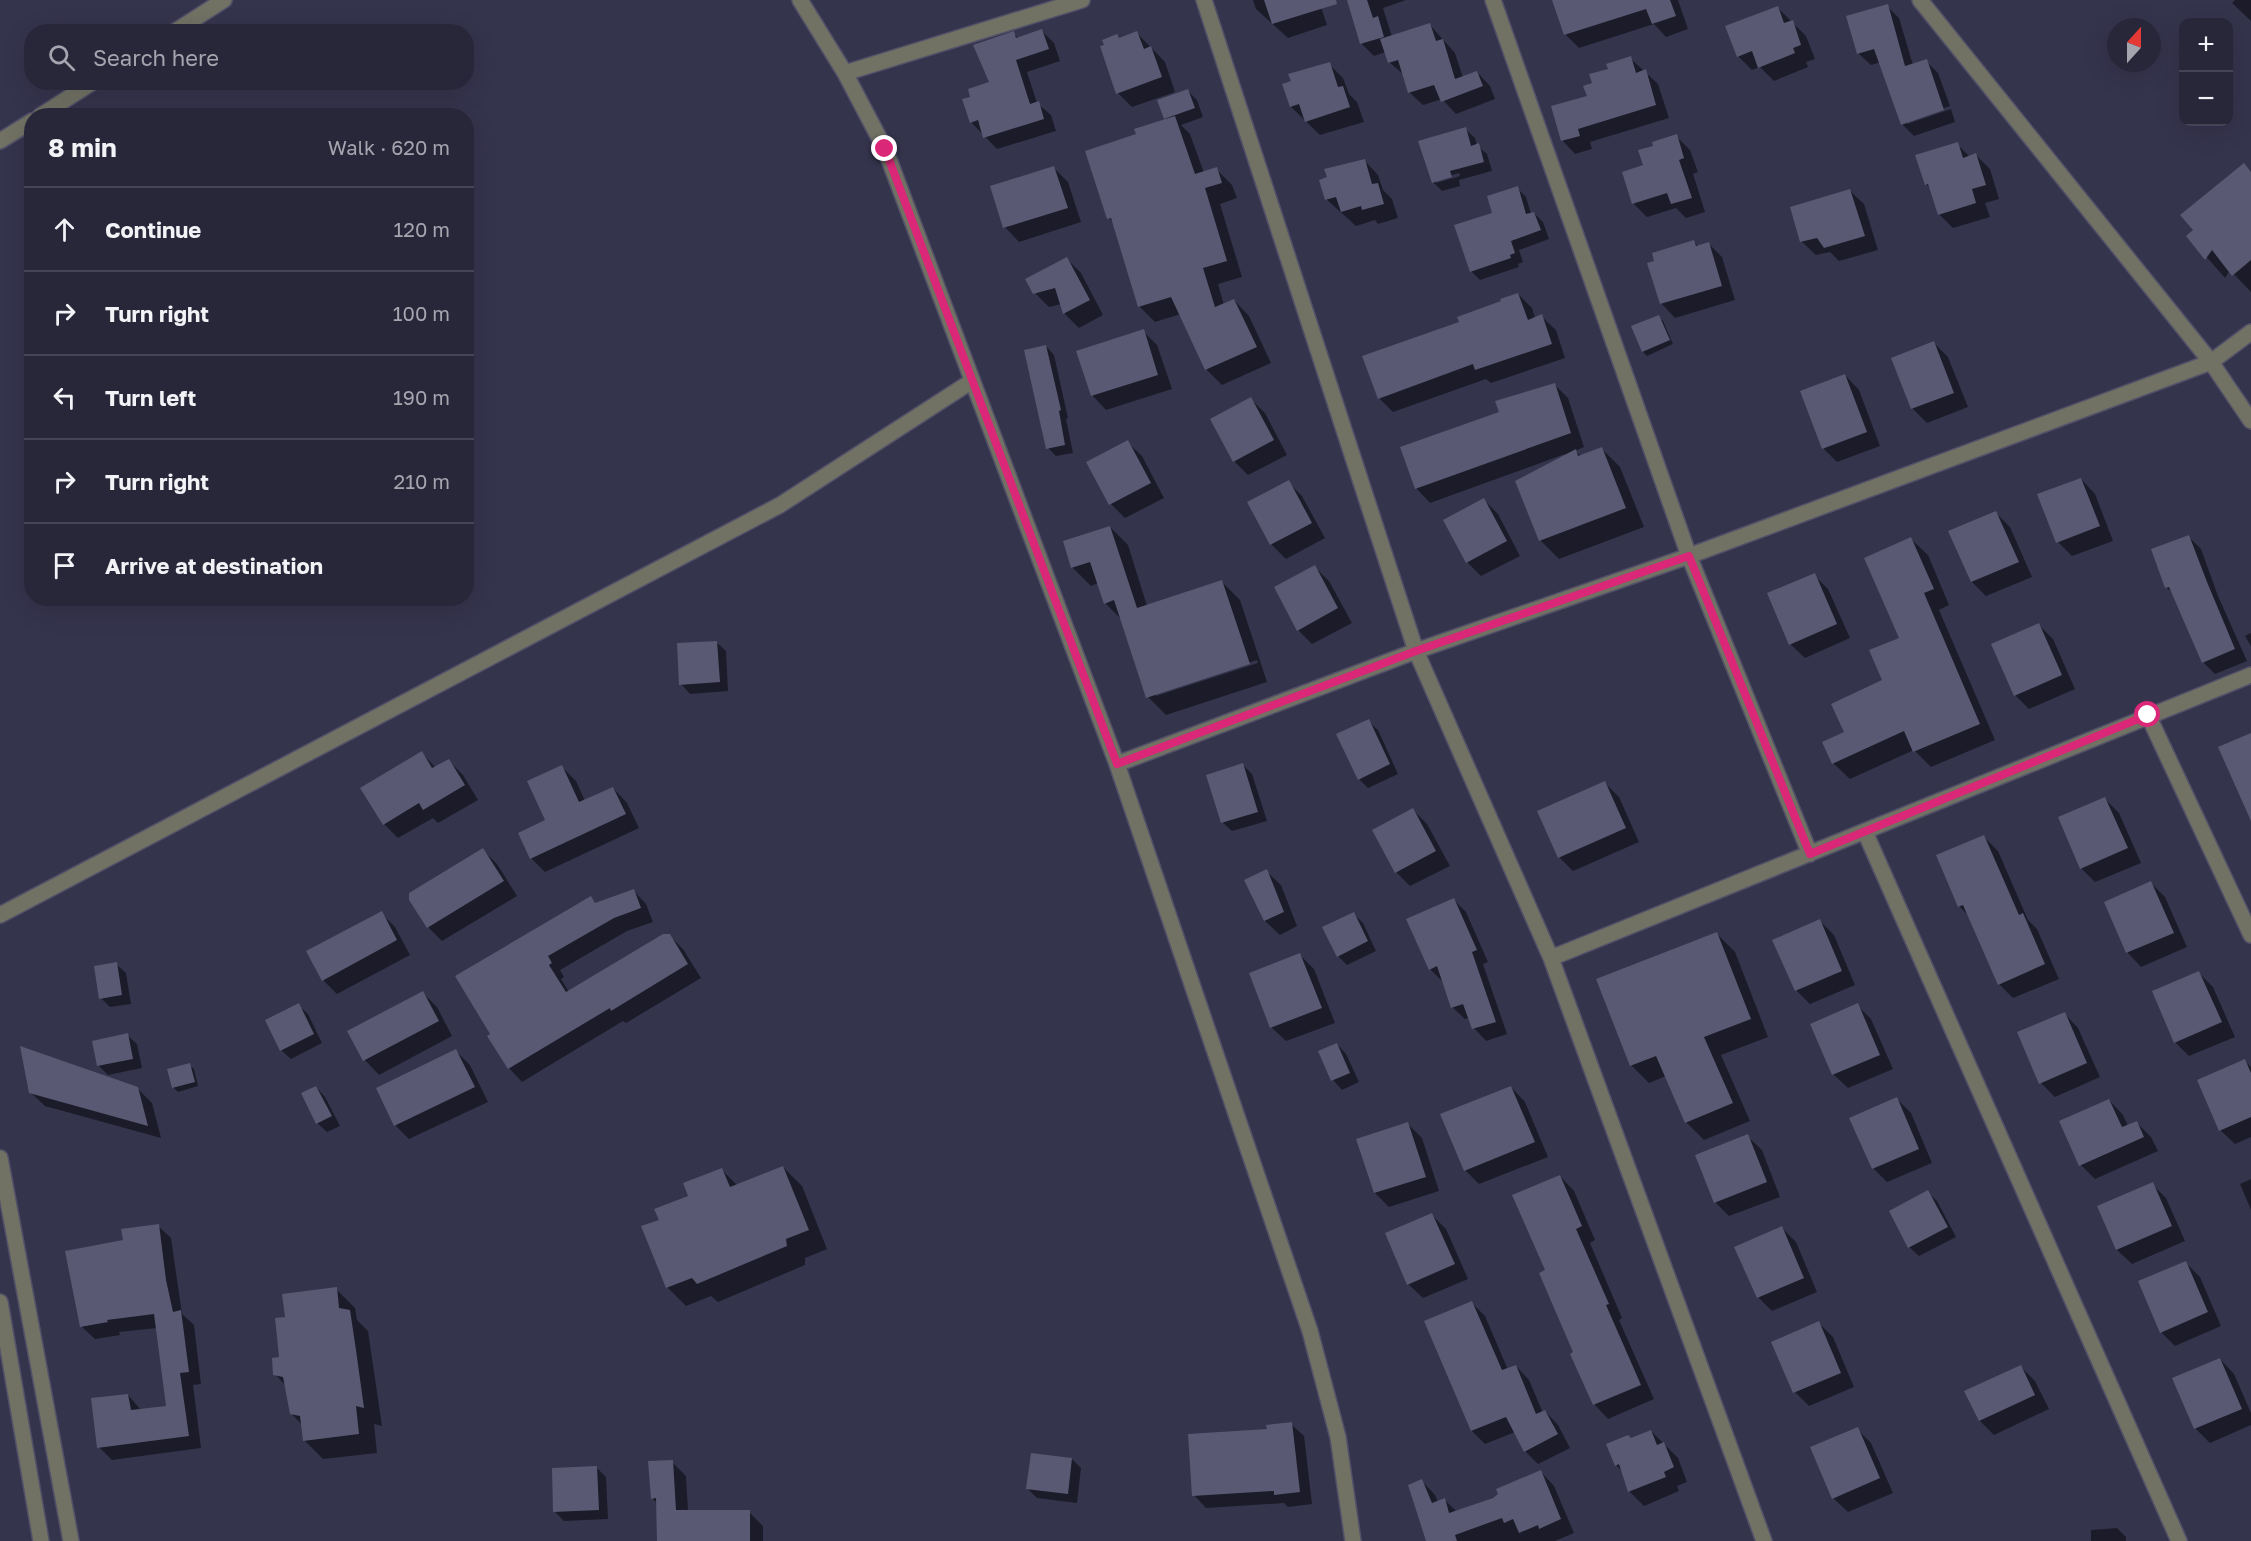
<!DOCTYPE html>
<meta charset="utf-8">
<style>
:root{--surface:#28273a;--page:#343345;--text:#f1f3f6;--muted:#a5a5af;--line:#444454}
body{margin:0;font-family:"Golos Text",sans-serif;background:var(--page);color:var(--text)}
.controls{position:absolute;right:18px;top:18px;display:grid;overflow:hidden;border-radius:12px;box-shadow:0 6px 24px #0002}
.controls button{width:54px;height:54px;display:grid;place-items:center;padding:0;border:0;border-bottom:2px solid var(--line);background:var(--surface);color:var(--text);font:30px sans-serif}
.compass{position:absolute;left:2107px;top:18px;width:54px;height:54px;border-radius:50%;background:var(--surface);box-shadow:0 6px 24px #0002;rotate:21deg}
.stop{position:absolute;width:18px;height:18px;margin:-14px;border:4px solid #db2777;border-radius:50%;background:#fff}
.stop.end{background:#db2777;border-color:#fff;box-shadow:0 2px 6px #0008}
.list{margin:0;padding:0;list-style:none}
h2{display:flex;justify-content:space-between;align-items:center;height:78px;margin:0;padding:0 24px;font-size:26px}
h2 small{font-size:20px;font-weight:400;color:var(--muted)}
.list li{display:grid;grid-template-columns:39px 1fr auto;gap:18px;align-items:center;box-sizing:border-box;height:84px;padding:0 24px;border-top:2px solid var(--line)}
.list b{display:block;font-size:22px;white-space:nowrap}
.list em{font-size:20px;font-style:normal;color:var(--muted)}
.icon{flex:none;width:33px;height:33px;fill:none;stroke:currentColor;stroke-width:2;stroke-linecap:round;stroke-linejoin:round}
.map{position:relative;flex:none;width:2251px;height:1541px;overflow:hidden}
.search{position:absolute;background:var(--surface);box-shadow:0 6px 24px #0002;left:24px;top:24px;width:450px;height:66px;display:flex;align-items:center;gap:15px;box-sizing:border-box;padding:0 21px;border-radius:24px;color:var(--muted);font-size:22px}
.panel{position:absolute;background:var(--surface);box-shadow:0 6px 24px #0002;left:24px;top:108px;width:450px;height:498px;border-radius:24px}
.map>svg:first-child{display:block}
.shadow{fill:#0007;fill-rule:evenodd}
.building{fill:#595973}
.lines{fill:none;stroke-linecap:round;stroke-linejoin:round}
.minor-casing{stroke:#525169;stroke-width:18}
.minor{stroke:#717164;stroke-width:15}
.route{stroke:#db2777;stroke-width:8}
</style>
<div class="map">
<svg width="2251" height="1541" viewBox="0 0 2251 1541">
<rect width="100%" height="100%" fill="#35344d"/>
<path class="shadow" d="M1253 0H1314L1321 7 1327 25 1288 38 1256 9Z
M1348 0H1406L1383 8 1392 37 1430 25 1455 53 1463 78 1477 72 1490 86 1495 99 1456 114 1442 99 1423 105 1409 92 1404 75 1389 62 1386 52 1374 56 1361 43Z
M1554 0H1678L1688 29 1666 37 1654 24 1579 48 1565 34Z
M2235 0H2251V21L2232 3Z
M1887 6 1899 18 1913 65 1926 61 1938 73 1950 106 1907 121V124L1951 109 1955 122 1914 136 1902 124 1881 62 1871 65 1858 53Z
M1778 8 1806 36 1815 59 1806 62 1808 67 1774 81 1760 67 1752 70 1738 56Z
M1042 31 1054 43 1060 61 1027 72 1037 103 1051 115 1056 131 997 149 971 122 972 98 991 83 1013 33 1019 39Z
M1137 33 1165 62 1175 92 1132 107 1118 93 1117 36 1120 39Z
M1630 58 1658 84 1669 118 1590 142 1592 149 1575 154 1562 140 1588 97 1594 84 1610 70Z
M1329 64 1343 78 1349 94 1357 102 1364 122 1320 135 1291 107Z
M1188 91 1197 100 1203 117 1181 125 1190 134 1204 173 1216 169 1232 185 1237 198 1220 204 1242 277 1218 284 1224 305 1234 300 1249 316 1271 363 1222 385 1207 370 1181 314 1155 322 1139 306 1115 224 1109 218 1138 135 1167 120 1165 118Z
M1465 129 1475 138 1477 146 1487 154 1492 171 1459 180 1460 186 1442 191 1433 182ZM1459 173 1460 176 1436 183V180Z
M1676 136 1690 150 1698 172 1693 174 1705 212 1686 218 1676 208 1647 217 1633 203 1645 166 1655 147Z
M1957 144 1970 157 1976 155 1990 169 1999 199 1985 203 1990 217 1953 228 1939 214 1932 190 1926 184Z
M1364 160 1378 175 1383 190 1392 199 1398 218 1378 224 1375 220 1356 226 1326 199Z
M1054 168 1068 182 1081 222 1019 242 1005 227Z
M2251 173V292L2230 270 2225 278 2188 236Z
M1517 188 1526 197 1531 214 1534 213 1543 222 1549 239 1519 250 1523 262 1518 264 1519 267 1480 280 1471 271 1494 214Z
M1849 190 1864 204 1878 250 1839 261 1830 252 1816 255 1801 241Z
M1694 242 1698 246 1708 243 1722 257 1735 300 1675 318 1661 303Z
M1067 259 1081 273 1103 315 1079 328 1065 314 1061 304 1049 307 1035 293Z
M1518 294 1532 308 1535 318 1541 316 1556 330 1565 358 1491 383 1486 379 1393 412 1379 398 1461 323Z
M1658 317 1663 321 1673 344 1647 356 1643 352Z
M1143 331 1157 345 1172 389 1106 410 1092 395Z
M1934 343 1948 357 1968 407 1927 423 1912 408Z
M1046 346 1054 355 1068 418 1066 419 1073 453 1056 456 1048 448Z
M1845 375 1859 390 1880 446 1837 462 1823 448Z
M1554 384 1568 398 1584 447 1575 451 1581 456 1601 448 1620 467 1644 527 1559 559 1540 540 1565 454 1430 503 1416 488 1501 413Z
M1251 399 1265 413 1287 455 1248 475 1234 461Z
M1127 442 1142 456 1164 498 1125 518 1111 504Z
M2081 479 2095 494 2113 541 2072 556 2058 542Z
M1288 482 1302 496 1325 538 1286 559 1271 544 1249 503Z
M1484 500 1498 514 1520 556 1481 576 1467 562Z
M1996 513 2010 527 2032 577 1986 596 1972 582 1950 532Z
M1110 527 1128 545 1147 606 1222 582 1240 600 1267 682 1166 715 1148 697 1122 620 1105 603 1098 583 1091 586 1073 568 1065 542ZM1257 660 1258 663 1156 696V693Z
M2189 537 2201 549 2218 596 2247 661 2215 674 2203 662 2174 594 2166 587Z
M1911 539 1928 555 1949 605 1939 610 1995 740 1931 767 1914 750 1850 779 1833 763 1846 733 1884 681 1901 639Z
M1315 567 1329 581 1352 623 1312 644 1298 630Z
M1814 575 1828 589 1850 638 1805 658 1790 644Z
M2039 625 2053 639 2075 689 2029 709 2015 695Z
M2251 633V646L2245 636Z
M716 642 726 651 728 691 690 694 681 684Z
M1368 721 1378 730 1398 774 1368 788 1359 779Z
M422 753 436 768 449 761 463 775 478 800 438 823 433 818 398 838 384 824Z
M1243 765 1252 774 1267 821 1232 831 1222 822Z
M562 767 576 781 585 801 613 788 627 803 639 828 545 872 531 858 547 821Z
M1605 783 1619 797 1639 842 1573 871 1559 857Z
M2105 799 2119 813 2141 863 2095 882 2081 868Z
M1413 810 1427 824 1450 866 1410 886 1396 872Z
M1984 837 1998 851 2028 920 2037 929 2059 979 2013 998 1999 984 1969 916 1959 906Z
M483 850 497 864 517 896 442 941 428 927Z
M1266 871 1281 885 1297 926 1280 935 1265 921 1246 881Z
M2151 883 2165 897 2187 947 2141 967 2127 952Z
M633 890 646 904 653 922 627 931 560 970 564 977 561 979 569 992 669 935 683 949 701 978 626 1023 623 1021 522 1082 509 1068 492 1035 457 977 591 898 596 904Z
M1454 900 1466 912 1488 962 1483 964 1507 1034 1486 1041 1474 1028 1470 1018 1465 1019 1452 1007 1442 981 1430 969Z
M381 913 395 927 410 955 337 994 323 980Z
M1354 914 1363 923 1376 951 1347 965 1338 956Z
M1820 921 1834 935 1855 985 1810 1004 1796 990Z
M1717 934 1735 952 1768 1037 1721 1055 1750 1121 1704 1140 1686 1122 1666 1076 1649 1083 1631 1065Z
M1300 955 1314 969 1335 1023 1286 1041 1271 1027Z
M116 964 126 973 131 1004 110 1007 101 998Z
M2199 973 2213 987 2235 1037 2189 1056 2175 1042Z
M423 993 437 1007 452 1036 379 1075 365 1060 349 1032Z
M298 1005 308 1014 322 1043 291 1059 281 1050Z
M1857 1005 1871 1019 1893 1069 1848 1088 1833 1074Z
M2064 1013 2078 1028 2100 1077 2055 1097 2041 1083Z
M127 1035 137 1044 142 1068 108 1075 99 1066Z
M1337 1044 1346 1054 1359 1082 1342 1090 1333 1080 1320 1052Z
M456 1051 470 1065 488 1102 409 1139 395 1125Z
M2245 1061 2251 1067V1137L2235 1144 2220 1130Z
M189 1065 194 1069 198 1086 178 1092 174 1088 169 1071Z
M316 1087 325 1097 340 1126 327 1132 317 1123Z
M1511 1087 1525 1102 1548 1157 1479 1184 1465 1170Z
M137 1088 152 1103 161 1138 45 1106 30 1092Z
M1897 1099 1911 1113 1932 1163 1887 1182 1873 1168Z
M2109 1100 2123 1115 2128 1126 2137 1123 2151 1137 2158 1151 2095 1179 2081 1165Z
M1408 1124 1422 1138 1439 1191 1389 1207 1375 1193Z
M1747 1136 1762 1150 1780 1197 1729 1216 1715 1202Z
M783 1167 802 1186 827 1249 805 1258V1265L718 1302 711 1296 686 1306 667 1287 661 1221 722 1170 737 1185Z
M1560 1176 1574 1191 1595 1240 1590 1243 1622 1318 1619 1320 1654 1399 1608 1419 1594 1404 1547 1271Z
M2251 1179V1210L2240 1184Z
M2152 1184 2166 1198 2185 1241 2132 1264 2117 1250 2099 1207Z
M1927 1192 1937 1201 1956 1237 1919 1256 1909 1247Z
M1432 1215 1446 1229 1468 1279 1423 1298 1408 1284Z
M158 1226 171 1238 182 1314 194 1325 201 1384 193 1385 201 1448 112 1460 99 1447 128 1395 141 1410 168 1407 157 1328 119 1332 120 1335 95 1339 82 1327 124 1241Z
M1782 1228 1796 1242 1817 1292 1772 1311 1758 1297Z
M2185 1262 2200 1277 2221 1326 2175 1346 2161 1332Z
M336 1289 355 1308 357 1320 368 1331 382 1426 374 1424 377 1453 323 1459 304 1440 302 1425 291 1413 286 1386 275 1374 281 1358 286 1318Z
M1472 1303 1485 1316 1508 1370 1516 1366 1529 1380 1543 1413 1545 1411 1558 1425 1570 1448 1538 1464 1525 1451 1515 1432 1485 1444 1472 1431Z
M1819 1323 1833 1337 1854 1387 1809 1406 1795 1392Z
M2220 1359 2234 1374 2251 1413V1425L2210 1443 2196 1429 2174 1379Z
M2021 1367 2035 1381 2049 1409 1994 1435 1980 1421 1966 1392Z
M1291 1424 1304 1436 1312 1504 1288 1507 1284 1503 1206 1508 1194 1495 1268 1431Z
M1857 1429 1871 1443 1893 1493 1848 1512 1833 1498Z
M1651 1431 1678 1458 1687 1482 1677 1486 1679 1491 1644 1506 1630 1492 1623 1472 1616 1465 1630 1440Z
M1072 1459 1081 1468 1077 1503 1037 1498 1028 1489Z
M672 1462 686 1476 688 1511 749 1512 763 1526V1541H659L658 1504 652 1498Z
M597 1468 606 1477 608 1519 564 1521 555 1512Z
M1541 1472 1554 1486 1574 1533 1555 1541H1428L1422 1481 1435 1495 1438 1502 1445 1500 1457 1512 1500 1495Z
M2117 1528 2126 1537V1541H2091V1530Z"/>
<path class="building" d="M1264 0H1336L1337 4 1272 24Z
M1347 0H1367L1373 18 1378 16 1384 37 1360 44Z
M1552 0H1670L1676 16 1652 24 1646 9 1564 35Z
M1888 4 1905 66 1927 59 1944 110 1901 125 1874 49 1857 54 1846 16Z
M1778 6 1784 23 1793 20 1801 45 1793 48 1795 53 1758 68 1752 51 1737 57 1725 26Z
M1430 23 1436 41 1443 39 1455 79 1477 71 1483 86 1441 102 1434 85 1408 93 1398 60 1388 63 1380 39Z
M1042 29 1049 49 1016 60 1030 104 1039 101 1044 119 983 138 978 120 970 123 962 99 970 97 968 89 989 82 973 45 1014 31 1016 38Z
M1137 31 1144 49 1151 46 1162 77 1116 94 1100 46 1104 45 1102 40 1117 34 1119 38Z
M1631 56 1636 73 1646 69 1656 105 1578 129 1580 136 1561 141 1551 106 1587 96 1583 86 1592 83 1589 74 1608 69 1606 64Z
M1330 62 1338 87 1343 86 1350 107 1305 122 1299 104 1290 107 1282 84 1291 81 1288 74Z
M1188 89 1195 108 1164 119 1157 100Z
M1175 116 1195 174 1217 167 1222 183 1205 188 1227 261 1203 268 1215 307 1234 299 1257 347 1205 370 1171 297 1138 307 1111 218 1107 219 1085 151 1136 134 1134 129Z
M1466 127 1471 146 1479 143 1484 162 1450 171 1452 177 1432 183 1418 141Z
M1677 134 1684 158 1679 160 1692 198 1671 204 1667 193 1632 204 1622 172 1643 165 1638 150 1653 146 1652 142Z
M1958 142 1963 158 1976 153 1986 185 1972 189 1976 203 1938 215 1928 184 1925 185 1915 155Z
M1365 159 1372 184 1378 183 1384 204 1362 210 1361 206 1341 212 1336 197 1325 200 1319 180 1327 177 1324 169Z
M2244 163 2251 172V260L2232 276 2212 250 2205 260 2186 236 2193 230 2180 215Z
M1054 166 1068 208 1003 228 990 186Z
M1518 186 1526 214 1534 212 1541 230 1511 241 1515 253 1510 255 1511 258 1470 272 1454 225 1492 213 1487 196Z
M1850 189 1865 236 1824 248 1817 238 1800 242 1790 207Z
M1694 240 1696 246 1709 242 1722 286 1660 304 1647 263 1654 261 1652 253Z
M1067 257 1090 300 1063 314 1055 288 1033 294 1025 279Z
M1518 293 1528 320 1542 314 1552 344 1475 370 1473 364 1378 399 1362 356 1459 322 1457 317 1501 301 1500 299Z
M1659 315 1670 340 1642 352 1631 326Z
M1144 329 1158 375 1091 396 1076 351Z
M1934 341 1954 393 1911 409 1891 358Z
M1046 345 1061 410 1059 411 1065 445 1046 449 1024 350Z
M1845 374 1867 432 1822 449 1800 391Z
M1555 383 1571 433 1415 489 1400 447 1499 412 1495 401Z
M1251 397 1274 440 1233 462 1210 419Z
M1128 440 1151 483 1109 505 1086 462Z
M1602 447 1626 508 1539 541 1515 481 1576 449 1578 456Z
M2081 478 2100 526 2056 543 2037 494Z
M1289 480 1312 523 1270 545 1247 502Z
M1484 498 1507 541 1466 563 1443 520Z
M1996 511 2019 562 1971 582 1948 531Z
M1110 526 1137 608 1222 580 1250 664 1146 698 1114 600 1104 604 1090 562 1071 568 1063 541Z
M2189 535 2207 582 2235 649 2202 663 2169 587 2165 588 2151 549Z
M1911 537 1934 589 1924 593 1980 724 1913 752 1904 731 1832 764 1822 742 1844 732 1831 704 1882 680 1869 650 1899 638 1864 558Z
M1315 565 1338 608 1297 631 1274 587Z
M1815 573 1837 624 1789 645 1767 593Z
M2039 623 2062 675 2014 696 1991 644Z
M717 641 720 682 679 685 677 643Z
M1369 719 1390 764 1358 780 1336 734Z
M2251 733V821L2218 747Z
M422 751 432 768 449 759 465 785 423 810 419 803 383 825 360 788Z
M1243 763 1258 812 1221 823 1206 775Z
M562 765 579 802 613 787 626 814 530 859 518 833 545 820 527 781Z
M1605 781 1626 828 1558 858 1537 811Z
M2105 797 2128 848 2080 869 2058 817Z
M1413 808 1436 851 1395 873 1372 830Z
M1984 835 2019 915 2023 913 2045 964 1998 985 1963 905 1958 907 1936 855Z
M483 848 504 881 427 928 409 900V893Z
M1267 869 1284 912 1264 921 1244 880Z
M2151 881 2174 933 2126 953 2104 902Z
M634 889 641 908 614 918 548 956 552 963 549 965 566 992 663 934H670L688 964 611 1011 610 1008 508 1069 487 1036 490 1034 455 976 591 896 595 903Z
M1454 898 1477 950 1472 952 1496 1022 1472 1029 1463 1004 1451 1008 1437 966 1429 970 1406 919Z
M382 911 397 940 322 981 306 951Z
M1354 912 1368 941 1337 957 1322 927Z
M1820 919 1842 971 1795 991 1772 940Z
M1717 932 1751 1019 1704 1037 1733 1103 1685 1123 1656 1056 1630 1066 1596 979Z
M1300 953 1322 1008 1270 1028 1249 973Z
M117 962 122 995 99 999 94 966Z
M2199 971 2222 1022 2174 1043 2152 991Z
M423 991 439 1021 363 1061 347 1031Z
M299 1003 314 1034 280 1051 265 1020Z
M1858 1003 1880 1055 1832 1075 1810 1024Z
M2065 1012 2087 1063 2039 1084 2017 1032Z
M128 1033 133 1059 97 1066 92 1041Z
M1337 1043 1350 1073 1331 1081 1318 1051Z
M20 1046 138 1087 148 1126 29 1093Z
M456 1049 475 1087 394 1126 376 1088Z
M2245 1059 2251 1073V1117L2219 1131 2197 1080Z
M190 1063 195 1082 172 1088 167 1069Z
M316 1086 332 1116 316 1124 301 1093Z
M1511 1086 1535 1142 1464 1171 1440 1114Z
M1897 1097 1919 1149 1872 1169 1849 1118Z
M2109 1099 2122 1127 2137 1121 2144 1137 2079 1166 2059 1121Z
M1408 1122 1426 1177 1374 1193 1356 1139Z
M1748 1134 1767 1182 1714 1203 1695 1155Z
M783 1166 809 1230 786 1239 787 1246 697 1284 692 1278 666 1288 641 1226 659 1220 654 1209 688 1196 683 1183 722 1168 730 1187Z
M1560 1175 1582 1226 1576 1229 1609 1304 1606 1305 1641 1385 1593 1405 1570 1354 1573 1352 1539 1273 1545 1270 1512 1195Z
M2153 1182 2172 1226 2116 1250 2097 1206Z
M1928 1190 1948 1227 1908 1248 1889 1211Z
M1432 1213 1455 1264 1407 1285 1385 1233Z
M159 1224 166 1280 173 1312 181 1310 189 1372 180 1373 189 1436 97 1448 91 1398 128 1394 131 1410 166 1406 154 1314 107 1320 108 1322 80 1327 65 1251 123 1240 121 1229Z
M1782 1226 1804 1278 1757 1298 1734 1247Z
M2186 1261 2208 1312 2160 1333 2138 1281Z
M337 1287 339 1308 350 1310 356 1350 364 1408 356 1406 359 1434 303 1441 300 1416 290 1414 283 1377 273 1375 272 1358 279 1357 275 1318 285 1317 282 1294Z
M1472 1301 1502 1370 1516 1365 1536 1414 1545 1410 1558 1434 1524 1452 1506 1417 1471 1431 1424 1321Z
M1819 1321 1841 1373 1793 1393 1771 1342Z
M2220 1358 2242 1409 2194 1429 2172 1378Z
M2021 1365 2035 1395 1979 1421 1964 1391Z
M1292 1422 1300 1492 1274 1495V1491L1192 1496 1188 1434 1267 1429 1266 1425Z
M1858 1427 1880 1478 1832 1499 1810 1447Z
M1651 1430 1657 1445 1664 1442 1674 1467 1664 1472 1666 1477 1628 1492 1619 1464 1615 1466 1606 1444 1628 1435 1631 1438Z
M1031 1453 1072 1458 1068 1494 1026 1489Z
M673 1460 676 1510H750V1541H657L656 1498 651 1499 648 1461Z
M597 1466 599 1510 553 1512 552 1468Z
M1541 1470 1561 1519 1539 1529 1538 1525 1519 1533 1513 1519 1504 1523 1502 1518 1455 1535 1457 1541H1426L1408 1485 1422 1479 1432 1503 1445 1498 1449 1513 1493 1498 1498 1494 1496 1489Z"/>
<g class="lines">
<defs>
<path id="minor" d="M800 0 845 73 885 149 1117 764 1310 1331 1338 1437 1353 1541
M1204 0 1416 651 1551 958 1764 1541
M1493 0 1689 556 1810 854
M1920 0 2211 362 2251 421
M174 32 224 0
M845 73 1082 0
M40 116 93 82
M0 141 32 121
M2148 715 2251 935
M1117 764 1416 651 1689 556 2211 362 2251 332
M1865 832 2179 1541
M0 915 780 505 972 381
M1551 958 2251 675
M0 1158 71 1541
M0 1302 41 1541"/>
</defs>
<use href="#minor" class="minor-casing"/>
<use href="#minor" class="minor"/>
</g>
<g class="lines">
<path class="route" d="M885 149 1117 764 1416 651 1689 556 1810 854 2148 715"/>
</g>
</svg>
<div class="controls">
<button>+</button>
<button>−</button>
</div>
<svg class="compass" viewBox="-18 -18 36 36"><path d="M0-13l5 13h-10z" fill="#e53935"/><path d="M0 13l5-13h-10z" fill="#a5a5af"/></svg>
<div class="stop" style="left:2148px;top:715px"></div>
<div class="stop end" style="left:885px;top:149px"></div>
<div class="search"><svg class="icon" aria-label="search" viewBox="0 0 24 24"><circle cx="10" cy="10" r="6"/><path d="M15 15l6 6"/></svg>Search here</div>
<section class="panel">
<h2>8 min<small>Walk · 620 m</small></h2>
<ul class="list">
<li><svg class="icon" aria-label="ahead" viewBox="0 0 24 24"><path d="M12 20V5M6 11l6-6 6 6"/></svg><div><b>Continue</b></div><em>120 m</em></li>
<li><svg class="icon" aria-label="right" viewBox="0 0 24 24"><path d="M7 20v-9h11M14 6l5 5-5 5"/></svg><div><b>Turn right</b></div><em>100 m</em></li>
<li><svg class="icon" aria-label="left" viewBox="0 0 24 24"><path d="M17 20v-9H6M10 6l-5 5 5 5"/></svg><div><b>Turn left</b></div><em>190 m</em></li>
<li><svg class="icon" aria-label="right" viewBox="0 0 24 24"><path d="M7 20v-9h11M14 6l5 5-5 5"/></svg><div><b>Turn right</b></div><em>210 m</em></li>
<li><svg class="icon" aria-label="arrive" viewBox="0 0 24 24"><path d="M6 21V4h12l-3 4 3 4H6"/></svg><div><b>Arrive at destination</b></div></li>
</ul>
</section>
</div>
